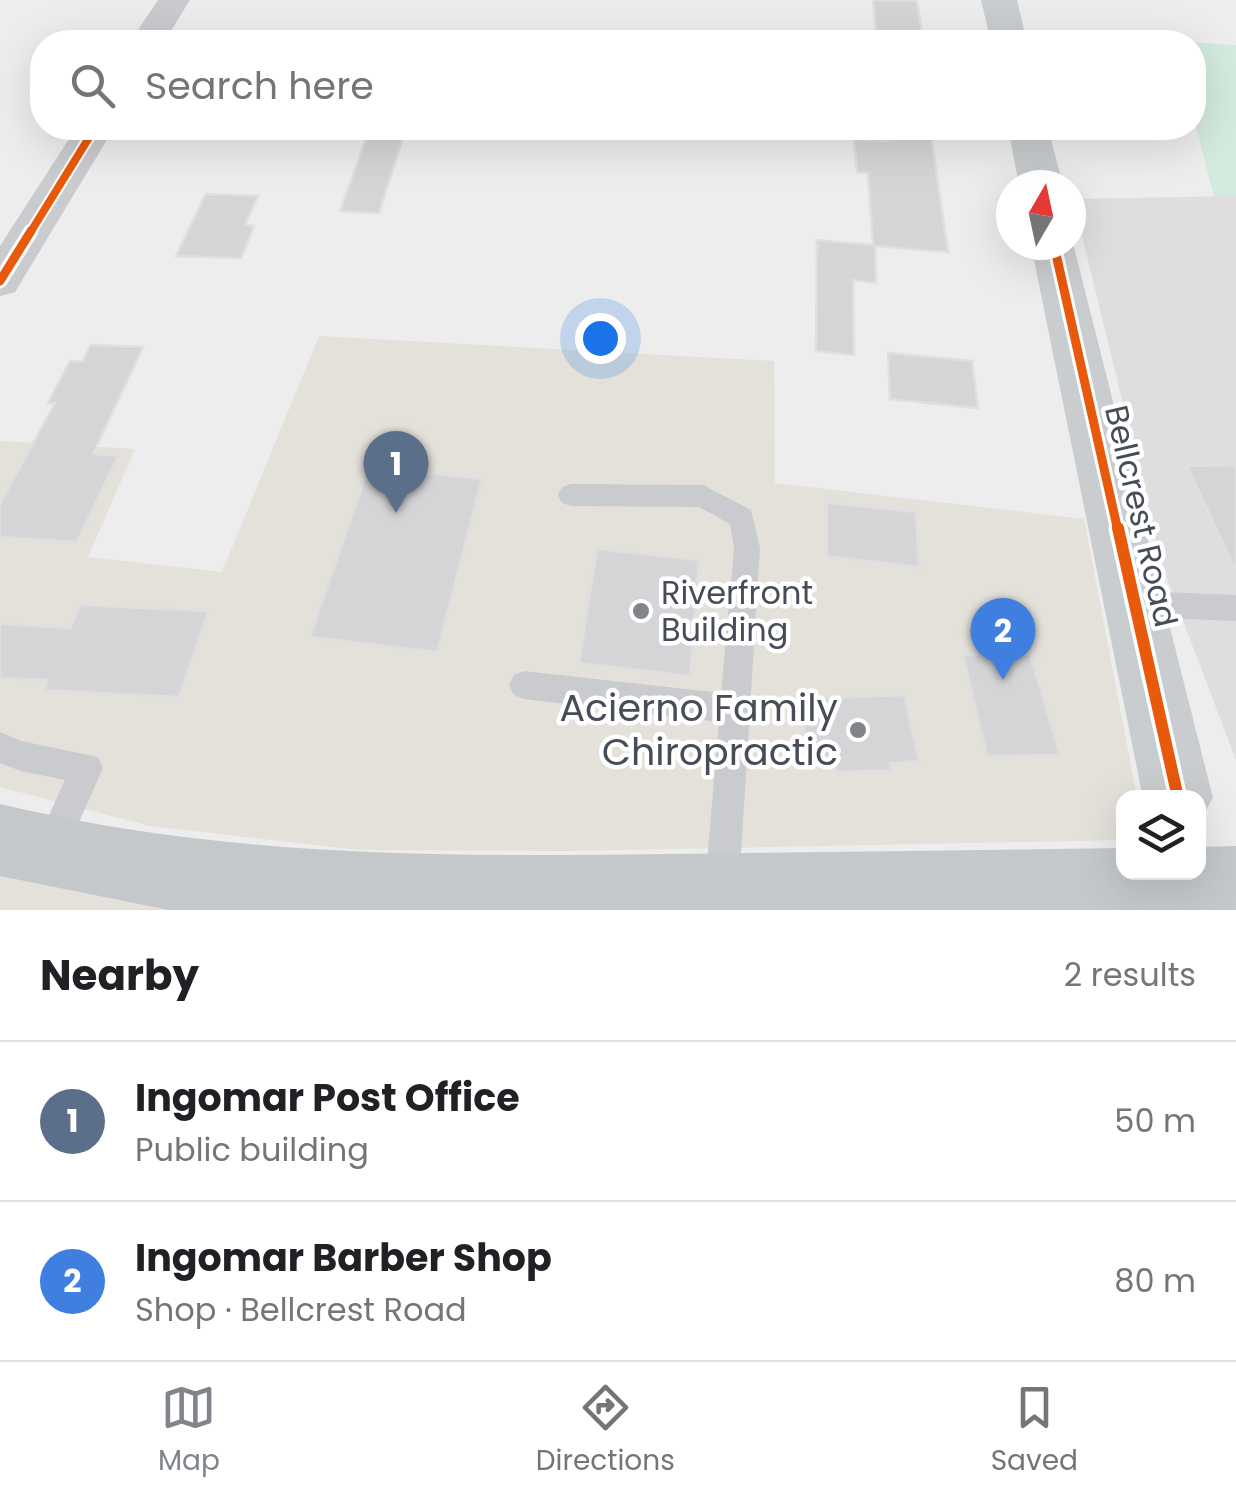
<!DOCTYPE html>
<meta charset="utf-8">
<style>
:root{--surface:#fff;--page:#f6f6f6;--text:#202124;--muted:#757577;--line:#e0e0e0;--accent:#80858c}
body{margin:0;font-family:Poppins,sans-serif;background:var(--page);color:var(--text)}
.controls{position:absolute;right:30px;bottom:30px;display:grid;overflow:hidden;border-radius:20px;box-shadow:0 10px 40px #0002}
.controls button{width:90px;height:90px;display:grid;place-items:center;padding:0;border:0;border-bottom:2px solid var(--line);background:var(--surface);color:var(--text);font:50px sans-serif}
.compass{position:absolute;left:996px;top:170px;width:90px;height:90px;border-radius:50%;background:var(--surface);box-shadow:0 10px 40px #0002;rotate:9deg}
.you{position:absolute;left:600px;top:338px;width:35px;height:35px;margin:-25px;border:8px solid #fff;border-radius:50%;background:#1a73e8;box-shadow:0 0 0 15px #1a73e833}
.badge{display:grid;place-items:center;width:65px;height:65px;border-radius:50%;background:var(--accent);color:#fff;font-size:32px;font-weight:700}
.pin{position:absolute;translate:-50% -82px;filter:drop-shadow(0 2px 5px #0008)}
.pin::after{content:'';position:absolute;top:52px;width:35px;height:30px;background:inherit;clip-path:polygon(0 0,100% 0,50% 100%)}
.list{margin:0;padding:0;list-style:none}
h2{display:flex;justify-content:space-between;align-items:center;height:130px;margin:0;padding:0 40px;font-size:42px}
h2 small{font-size:32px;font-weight:400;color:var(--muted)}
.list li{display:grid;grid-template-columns:65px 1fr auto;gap:30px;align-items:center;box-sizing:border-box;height:160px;padding:0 40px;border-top:2px solid var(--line)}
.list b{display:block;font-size:38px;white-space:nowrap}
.list p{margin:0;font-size:32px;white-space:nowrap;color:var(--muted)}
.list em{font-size:32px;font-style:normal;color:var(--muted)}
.icon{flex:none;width:55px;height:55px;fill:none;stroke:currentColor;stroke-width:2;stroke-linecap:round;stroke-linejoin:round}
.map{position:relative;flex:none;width:1236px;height:910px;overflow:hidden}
.search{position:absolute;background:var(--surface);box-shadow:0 10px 40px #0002;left:30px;right:30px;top:30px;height:110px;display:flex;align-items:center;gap:25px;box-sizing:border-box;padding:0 35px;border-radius:40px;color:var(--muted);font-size:38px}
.sheet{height:450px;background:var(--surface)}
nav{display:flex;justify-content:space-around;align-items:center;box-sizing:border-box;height:140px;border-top:2px solid var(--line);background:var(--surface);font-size:28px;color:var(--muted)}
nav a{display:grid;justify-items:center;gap:5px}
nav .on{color:var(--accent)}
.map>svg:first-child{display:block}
.commercial{fill:#e3e1da}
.education{fill:#dfdede}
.green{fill:#d3eade}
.building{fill:#d5d5d7;stroke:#dedfe0;stroke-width:2.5}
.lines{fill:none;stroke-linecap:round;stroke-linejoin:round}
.lane{fill:#c9cbce;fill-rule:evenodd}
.street{fill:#c9cbce;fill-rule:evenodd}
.secondary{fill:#cacdcf;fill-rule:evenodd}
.primary{fill:#c5c8cb;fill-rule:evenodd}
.cycleway-far2-casing{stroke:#fff;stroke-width:12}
.cycleway-far1-casing{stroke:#fff;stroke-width:15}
.cycleway-casing{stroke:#fff;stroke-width:19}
.cycleway-far2{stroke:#e8590c;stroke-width:8}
.cycleway-far1{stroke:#e8590c;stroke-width:9}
.cycleway{stroke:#e8590c;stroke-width:12}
.poi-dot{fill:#80858c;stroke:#fff;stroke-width:4}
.labels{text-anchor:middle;stroke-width:9;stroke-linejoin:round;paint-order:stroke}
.street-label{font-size:32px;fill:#464d57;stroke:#fff}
.poi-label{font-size:32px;fill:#464d57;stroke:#fff;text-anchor:start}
.near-poi-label{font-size:38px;fill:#464d57;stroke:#fff;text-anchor:end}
</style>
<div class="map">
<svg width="1236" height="910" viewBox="0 0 1236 910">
<rect width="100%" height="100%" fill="#ededed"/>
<path class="commercial" d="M319 336 774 361 775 483 1084 519 1137 797 1124 798 1123 840 572 851 359 850 150 826 0 787V441L135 449 88 557 222 572Z
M0 840 649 910H0Z"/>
<path class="education" d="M1236 196V760L1163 568 1073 199Z"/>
<path class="green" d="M1172 41 1236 45V196H1214L1194 120V42Z"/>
<path class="building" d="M873 0H917L923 42H877Z
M370 128H406L379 213 340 211Z
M887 132 931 135 948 252 875 246 876 283 853 280 854 355 816 351 817 240 873 245 868 173 857 172 854 139 888 141Z
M206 194 258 196 245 225 254 226 241 258 176 256Z
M91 345 143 347 93 454 118 456 77 542 0 537V504L55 403H48L70 361 82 362Z
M888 353 972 361 978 408 890 399Z
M1236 465V571L1187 466Z
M369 467 482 479 437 652 310 637Z
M827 503 916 512 919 567 827 556Z
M597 549 699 560 690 676 579 663Z
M81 605 208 611 179 697 44 690 48 680 0 678V624L70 628Z
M1009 628 1017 654H1030L1060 755 987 756 963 655H977L970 629Z
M904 695 919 761 890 763 891 770 837 772 835 761 810 762 800 699Z"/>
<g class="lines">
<path class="lane" d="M571 484 703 485 751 510 760 548 739 885 734 897 722 902 710 897 705 885 719 722 524 699 514 695 509 685 514 675 524 671 721 693 734 548 730 524 699 507 571 506 562 503 558 495 562 487Z
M1135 591 1236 595V621L1135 617 1125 613 1121 604 1125 595Z
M0 732 21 741 98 757 103 768 63 858 51 862 39 858 35 846 65 780 21 771 0 763Z"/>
<path class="street" d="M158 0H190L164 42H130Z
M76 128H114L15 292 0 296V246Z"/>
<path class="secondary" d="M981 0H1017L1027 42H991Z
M1008 128H1048L1063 185H1019Z
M1071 235 1213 798 1198 824V798H1143L1031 245H1071Z"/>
<path class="primary" d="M0 804C223 857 435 857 662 854 816 852 970 850 1124 848V872H1198V847L1236 846V910H169L0 876Z"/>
<defs>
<path id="cycleway-far2" d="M30 233 95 128"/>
<path id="cycleway-far1" d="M1054 245 1118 531
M0 281 31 231"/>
<path id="cycleway" d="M1118 528 1178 798"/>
</defs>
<use href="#cycleway-far2" class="cycleway-far2-casing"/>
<use href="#cycleway-far1" class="cycleway-far1-casing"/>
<use href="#cycleway" class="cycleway-casing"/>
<use href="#cycleway-far2" class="cycleway-far2"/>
<use href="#cycleway-far1" class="cycleway-far1"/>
<use href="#cycleway" class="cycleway"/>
</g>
<g class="poi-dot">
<circle cx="641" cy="611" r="10"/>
<circle cx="858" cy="730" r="10"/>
</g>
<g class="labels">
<g class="street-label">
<text transform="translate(1141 516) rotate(77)" y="11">Bellcrest Road</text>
</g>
<g class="poi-label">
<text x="661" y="604">Riverfront<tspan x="661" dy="37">Building</tspan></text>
</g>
<g class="near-poi-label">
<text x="838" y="721">Acierno Family<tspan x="838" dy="44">Chiropractic</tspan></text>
</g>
</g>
</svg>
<div class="controls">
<button><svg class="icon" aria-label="layers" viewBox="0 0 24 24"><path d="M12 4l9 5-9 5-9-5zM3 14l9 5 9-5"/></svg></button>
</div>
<svg class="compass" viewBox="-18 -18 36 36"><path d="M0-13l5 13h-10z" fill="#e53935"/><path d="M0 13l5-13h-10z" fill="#757577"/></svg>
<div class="you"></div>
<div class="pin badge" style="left:396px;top:513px;background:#5c6f8a">1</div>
<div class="pin badge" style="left:1003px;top:680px;background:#3f7fe0">2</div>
<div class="search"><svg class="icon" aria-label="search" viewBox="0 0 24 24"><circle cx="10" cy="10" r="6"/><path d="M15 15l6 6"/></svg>Search here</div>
</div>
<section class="sheet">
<h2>Nearby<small>2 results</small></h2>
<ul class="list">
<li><span class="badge" style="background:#5c6f8a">1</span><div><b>Ingomar Post Office</b><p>Public building</p></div><em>50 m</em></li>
<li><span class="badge" style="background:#3f7fe0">2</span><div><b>Ingomar Barber Shop</b><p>Shop · Bellcrest Road</p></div><em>80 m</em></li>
</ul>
</section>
<nav>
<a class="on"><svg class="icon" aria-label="map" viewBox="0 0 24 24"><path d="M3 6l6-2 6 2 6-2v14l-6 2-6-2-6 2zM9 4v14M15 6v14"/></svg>Map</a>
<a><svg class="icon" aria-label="directions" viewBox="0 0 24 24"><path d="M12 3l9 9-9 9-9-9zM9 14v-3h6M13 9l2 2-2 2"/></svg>Directions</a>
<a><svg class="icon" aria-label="saved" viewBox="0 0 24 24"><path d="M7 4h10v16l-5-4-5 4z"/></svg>Saved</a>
</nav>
